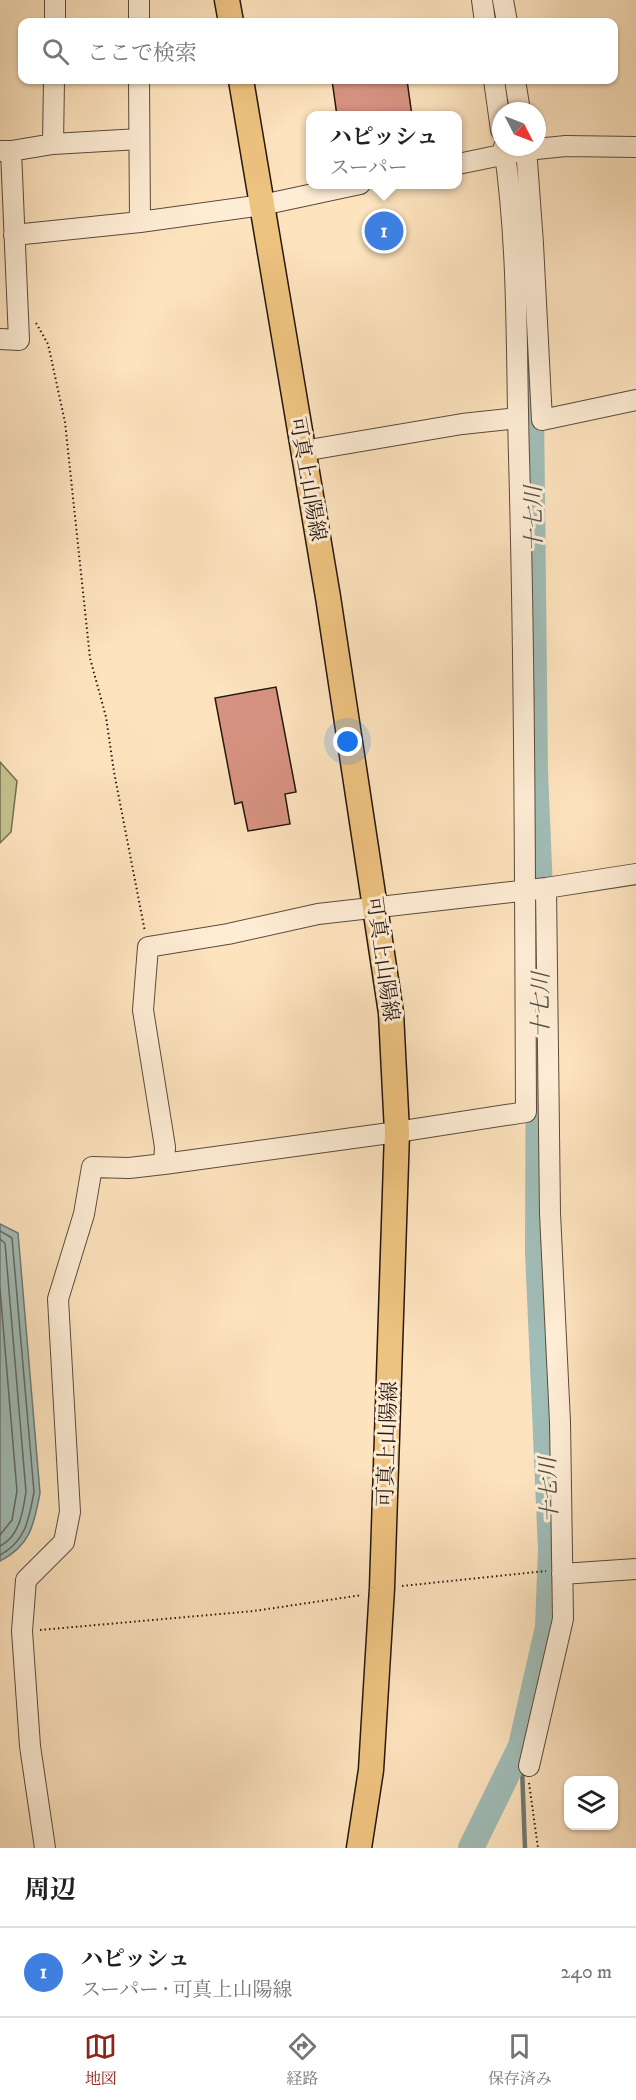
<!DOCTYPE html>
<html lang="ja">
<meta charset="utf-8">
<style>
:root{--surface:#fff;--page:#f6f6f6;--text:#222;--muted:#767676;--line:#e0e0e0;--accent:#8f2418}
body{margin:0;font-family:"IM FELL DW Pica","Noto Serif JP",serif;background:var(--page);color:var(--text)}
.controls{position:absolute;right:18px;bottom:18px;display:grid;overflow:hidden;border-radius:12px;box-shadow:0 2px 4px #0004}
.controls button{width:54px;height:54px;display:grid;place-items:center;padding:0;border:0;border-bottom:2px solid var(--line);background:var(--surface);color:var(--text);font:30px sans-serif}
.compass{position:absolute;left:492px;top:102px;width:54px;height:54px;border-radius:50%;background:var(--surface);box-shadow:0 2px 4px #0004;rotate:132deg}
.you{position:absolute;left:348px;top:742px;width:21px;height:21px;margin:-15px;border:4px solid #fff;border-radius:50%;background:#1a73e8;box-shadow:0 0 0 9px #1a73e833}
.badge{display:grid;place-items:center;width:39px;height:39px;border-radius:50%;background:var(--accent);color:#fff;font-size:20px;font-weight:700}
.pin{position:absolute;translate:-50% -50%;border:3px solid #fff;box-shadow:0 2px 6px #0006}
.popup{position:absolute;left:306px;top:111px;width:156px;height:78px;box-sizing:border-box;display:grid;place-content:center;border-radius:12px;background:var(--surface);filter:drop-shadow(0 2px 4px #0005);font-size:20px;white-space:nowrap;color:var(--muted)}
.popup b{font-size:22px;color:var(--text)}
.popup::after{content:'';position:absolute;left:50%;top:100%;margin-left:-12px;border:12px solid transparent;border-top-color:var(--surface)}
.list{margin:0;padding:0;list-style:none}
h2{display:flex;justify-content:space-between;align-items:center;height:78px;margin:0;padding:0 24px;font-size:26px}
h2 small{font-size:20px;font-weight:400;color:var(--muted)}
.list li{display:grid;grid-template-columns:39px 1fr auto;gap:18px;align-items:center;box-sizing:border-box;height:90px;padding:0 24px;border-top:2px solid var(--line)}
.list b{display:block;font-size:22px;white-space:nowrap}
.list p{margin:0;font-size:20px;white-space:nowrap;color:var(--muted)}
.list em{font-size:20px;font-style:normal;color:var(--muted)}
.icon{flex:none;width:33px;height:33px;fill:none;stroke:currentColor;stroke-width:2;stroke-linecap:round;stroke-linejoin:round}
.map{position:relative;flex:none;width:636px;height:1848px;overflow:hidden}
.search{position:absolute;background:var(--surface);box-shadow:0 2px 4px #0004;left:18px;right:18px;top:18px;height:66px;display:flex;align-items:center;gap:15px;box-sizing:border-box;padding:0 21px;border-radius:12px;color:var(--muted);font-size:22px}
.sheet{height:168px;background:var(--surface)}
nav{display:flex;justify-content:space-around;align-items:center;box-sizing:border-box;height:84px;border-top:2px solid var(--line);background:var(--surface);font-size:16px;color:var(--muted)}
nav a{display:grid;justify-items:center;gap:3px}
nav .on{color:var(--accent)}
.map>svg:first-child{display:block}
.green{fill:#c3c38f;stroke:#746e50;stroke-width:1.5}
.water{fill:#a1bdb7;stroke:#6f7b75;stroke-width:1.5}
.lines{fill:none;stroke-linecap:round;stroke-linejoin:round}
.shore{stroke:#626a64;stroke-width:1.5}
.stream{stroke:#6f7b75;stroke-width:4.5}
.river{stroke:#a1bdb7;stroke-width:26}
.building{fill:#d79382;stroke:#241811;stroke-width:1.5}
.minor-casing{stroke:#5a4b3c;stroke-width:22}
.major-casing{stroke:#241811;stroke-width:27}
.path{stroke:#241811;stroke-width:2;stroke-dasharray:1.5 3;stroke-linecap:butt}
.minor{stroke:#feedd5;stroke-width:20}
.major{stroke:#eec27f;stroke-width:24}
.labels{text-anchor:middle;stroke-width:6;stroke-linejoin:round;paint-order:stroke}
.street-label{font-size:21px;fill:#241811;stroke:#feedd5}
.water-label{font-size:22px;font-style:italic;fill:#50524b;stroke:#feedd5}
</style>
<div class="map">
<svg width="636" height="1848" viewBox="0 0 636 1848">
<rect width="100%" height="100%" fill="#fde3be"/>
<filter id="stains"><feTurbulence type="fractalNoise" baseFrequency=".00333" numOctaves="4"/><feColorMatrix values="0 0 0 0 .2 0 0 0 0 .09 0 0 0 0 .02 0 0 0 .5 -.17"/></filter>
<radialGradient id="worn" r=".72"><stop offset=".6" stop-color="#630" stop-opacity="0"/><stop offset="1" stop-color="#630" stop-opacity=".3"/></radialGradient>
<path class="green" d="M0 762 17 781 11 832 0 843Z"/>
<path class="water" d="M0 1224 18 1233 40 1493C34 1524 31 1545 0 1561Z"/>
<g class="lines">
<path class="shore" d="M0 1231 12 1238 34 1492C29 1519 26 1541 0 1555
M0 1239 5 1243 26 1492C23 1511 20 1536 0 1546
M0 1289 17 1491 12 1520 0 1535"/>
<path class="stream" d="M521 1746 522 1758
M522 1767 525 1848"/>
<path class="river" d="M524 270 531 406 535 771 541 914
M471 1848 521 1746 548 1627 551 1550 538 1251 539 986"/>
</g>
<path class="building" d="M332 80H407L412 116H337Z
M276 687 296 792 285 794 290 824 248 831 242 802 235 804 215 698Z"/>
<g class="lines">
<defs>
<path id="minor" d="M482 0 485 22
M503 0 507 22
M55 22V0
M139 22V0
M139 80 140 222
M494 80 501 130
M515 80 520 111
M53 144 54 80
M526 147 533 244 542 420 636 400
M0 151H11L53 144 139 139
M458 164 526 150 566 146 636 147
M14 235 140 222 262 205 360 184
M0 339 19 340 11 151
M303 451 462 424 518 418
M164 1164 165 1147 143 1010 148 947 228 934 318 914 546 888 636 874
M562 1574 636 1569
M529 1766 563 1619 560 1422 550 1213 546 888
M45 1848 30 1746 22 1631 26 1580 64 1542 70 1512 58 1299 84 1214 92 1167 129 1168 164 1164 397 1132 526 1112C525 893 525 675 519 457 516 354 519 249 504 147"/>
<path id="major" d="M227 0 231 22
M241 80 328 597 391 1013 397 1132 382 1588 371 1770 359 1848"/>
</defs>
<use href="#minor" class="minor-casing"/>
<use href="#major" class="major-casing"/>
<path class="path" d="M36 323 48 344 65 422 90 658 106 717 114 772 145 932
M402 1586 546 1571
M40 1630 254 1611 362 1595
M529 1783 538 1848"/>
<use href="#minor" class="minor"/>
<use href="#major" class="major"/>
</g>
<g class="labels">
<g class="street-label">
<text transform="translate(308 479) rotate(80)" y="7">可真上山陽線</text>
<text transform="translate(383 959) rotate(82)" y="7">可真上山陽線</text>
<text transform="translate(387 1444) rotate(-88)" y="7">可真上山陽線</text>
</g>
<g class="water-label">
<text transform="translate(533 519) rotate(-91)" y="8">十七川</text>
<text transform="translate(540 1005) rotate(-90)" y="8">十七川</text>
<text transform="translate(548 1490) rotate(-92)" y="8">十七川</text>
</g>
</g>
<rect width="100%" height="100%" filter="url(#stains)"/>
<rect width="100%" height="100%" fill="url(#worn)"/>
</svg>
<div class="controls">
<button><svg class="icon" aria-label="layers" viewBox="0 0 24 24"><path d="M12 4l9 5-9 5-9-5zM3 14l9 5 9-5"/></svg></button>
</div>
<svg class="compass" viewBox="-18 -18 36 36"><path d="M0-13l5 13h-10z" fill="#e53935"/><path d="M0 13l5-13h-10z" fill="#767676"/></svg>
<div class="you"></div>
<div class="pin badge" style="left:384px;top:231px;background:#3f7fe0">1</div>
<div class="popup"><b>ハピッシュ</b>スーパー</div>
<div class="search"><svg class="icon" aria-label="search" viewBox="0 0 24 24"><circle cx="10" cy="10" r="6"/><path d="M15 15l6 6"/></svg>ここで検索</div>
</div>
<section class="sheet">
<h2>周辺<small></small></h2>
<ul class="list">
<li><span class="badge" style="background:#3f7fe0">1</span><div><b>ハピッシュ</b><p>スーパー · 可真上山陽線</p></div><em>240 m</em></li>
</ul>
</section>
<nav>
<a class="on"><svg class="icon" aria-label="map" viewBox="0 0 24 24"><path d="M3 6l6-2 6 2 6-2v14l-6 2-6-2-6 2zM9 4v14M15 6v14"/></svg>地図</a>
<a><svg class="icon" aria-label="directions" viewBox="0 0 24 24"><path d="M12 3l9 9-9 9-9-9zM9 14v-3h6M13 9l2 2-2 2"/></svg>経路</a>
<a><svg class="icon" aria-label="saved" viewBox="0 0 24 24"><path d="M7 4h10v16l-5-4-5 4z"/></svg>保存済み</a>
</nav>
